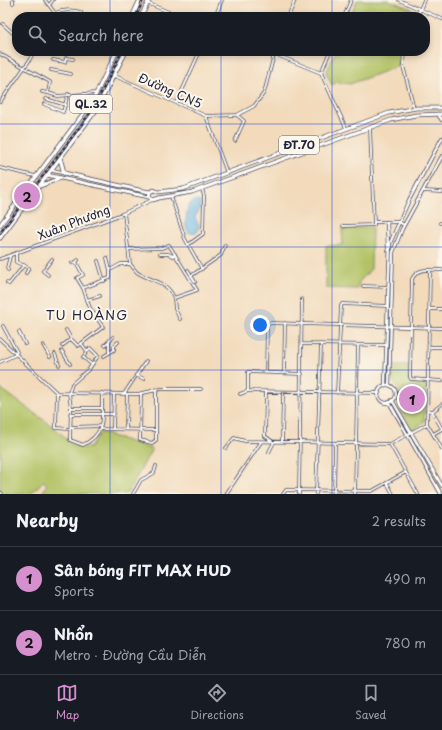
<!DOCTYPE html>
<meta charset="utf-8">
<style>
:root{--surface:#171b24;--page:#242831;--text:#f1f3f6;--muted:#9ea1a6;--line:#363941;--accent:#d690ce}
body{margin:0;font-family:"Playpen Sans",sans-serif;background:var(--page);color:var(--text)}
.you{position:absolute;left:260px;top:325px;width:14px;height:14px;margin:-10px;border:3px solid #fff;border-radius:50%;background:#1a73e8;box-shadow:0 0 0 6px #1a73e833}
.badge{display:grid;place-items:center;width:26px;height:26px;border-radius:50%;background:var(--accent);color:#111;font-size:13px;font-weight:700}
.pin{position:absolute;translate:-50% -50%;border:2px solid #fff;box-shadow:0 1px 4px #0006}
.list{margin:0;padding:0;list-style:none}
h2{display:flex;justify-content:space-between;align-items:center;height:52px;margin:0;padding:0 16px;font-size:17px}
h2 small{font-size:13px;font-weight:400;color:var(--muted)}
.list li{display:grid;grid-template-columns:26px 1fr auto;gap:12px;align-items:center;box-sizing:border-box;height:64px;padding:0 16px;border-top:1px solid var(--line)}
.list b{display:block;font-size:15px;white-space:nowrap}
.list p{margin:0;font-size:13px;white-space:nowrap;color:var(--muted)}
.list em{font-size:13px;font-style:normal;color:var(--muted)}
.icon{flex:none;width:22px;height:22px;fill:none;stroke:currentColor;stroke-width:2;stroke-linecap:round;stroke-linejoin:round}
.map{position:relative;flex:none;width:442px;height:494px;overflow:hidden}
.search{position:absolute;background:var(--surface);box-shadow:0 2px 6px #0003;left:12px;right:12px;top:12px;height:44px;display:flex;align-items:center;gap:10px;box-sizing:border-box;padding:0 14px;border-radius:16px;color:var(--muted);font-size:15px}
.sheet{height:180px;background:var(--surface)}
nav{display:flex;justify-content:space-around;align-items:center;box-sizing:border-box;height:56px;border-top:1px solid var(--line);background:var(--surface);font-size:11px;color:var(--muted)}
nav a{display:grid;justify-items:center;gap:2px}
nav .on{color:var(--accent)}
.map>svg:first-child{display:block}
.green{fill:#b2c265;stroke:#6a7250}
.water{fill:#67b7e2;stroke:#446c8e}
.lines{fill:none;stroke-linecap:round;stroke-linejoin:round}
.street-casing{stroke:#413e4e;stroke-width:3.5}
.secondary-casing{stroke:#413e4e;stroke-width:4}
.primary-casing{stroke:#413e4e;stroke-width:4.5}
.highway-casing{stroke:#413e4e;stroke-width:5}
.street{stroke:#fff;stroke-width:2}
.secondary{stroke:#fff;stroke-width:2.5}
.primary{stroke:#fff;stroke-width:3}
.highway{stroke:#fff;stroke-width:3.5}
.rail-casing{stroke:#22223b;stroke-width:2.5}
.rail{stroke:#fbf7ec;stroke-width:1;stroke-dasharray:3;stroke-linecap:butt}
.grid{fill:none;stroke:#1d4ed8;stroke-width:1;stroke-opacity:0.55}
.labels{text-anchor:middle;stroke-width:4;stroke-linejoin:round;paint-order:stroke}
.shield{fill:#fbf7ec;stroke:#636270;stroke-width:1}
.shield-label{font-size:11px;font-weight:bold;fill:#22223b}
.street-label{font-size:12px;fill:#22223b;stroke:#fbf7ec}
.neighbourhood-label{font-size:13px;letter-spacing:1px;fill:#22223b;stroke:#fbf7ec}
</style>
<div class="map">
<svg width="442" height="494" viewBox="0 0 442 494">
<rect width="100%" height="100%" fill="#fbf7ec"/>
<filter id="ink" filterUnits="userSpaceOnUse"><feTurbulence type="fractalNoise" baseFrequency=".025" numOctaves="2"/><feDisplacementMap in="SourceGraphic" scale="8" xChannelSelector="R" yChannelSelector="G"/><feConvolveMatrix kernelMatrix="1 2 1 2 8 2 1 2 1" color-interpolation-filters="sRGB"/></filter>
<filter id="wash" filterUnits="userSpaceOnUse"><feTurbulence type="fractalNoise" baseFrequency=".012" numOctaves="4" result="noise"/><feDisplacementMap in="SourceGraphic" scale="16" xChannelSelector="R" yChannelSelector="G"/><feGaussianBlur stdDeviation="0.9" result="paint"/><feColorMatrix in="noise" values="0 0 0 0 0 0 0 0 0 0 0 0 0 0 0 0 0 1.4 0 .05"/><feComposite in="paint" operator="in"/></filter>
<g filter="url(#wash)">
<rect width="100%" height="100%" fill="#f2dabb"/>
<path class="green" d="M357 0H389L412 9 414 15 413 17H350Z
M336 51H401L399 66 350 84 337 82 332 85 326 73Z
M372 227 371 269 359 282 358 289 326 288V246L343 245 342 229Z
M392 366H408V381L426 383 424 423 412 430C408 422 401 413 399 404 396 393 403 392 392 381Z
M0 388 56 429 74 446 90 448 100 432 152 449 127 494H42L47 484 43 481 31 494H4L0 490Z"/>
<path class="water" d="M195 200 200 202V209L195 217 199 227 197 232 189 233C182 224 188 215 188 206Z"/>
</g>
<g filter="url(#ink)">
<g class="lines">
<defs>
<path id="street" d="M13 0V3
M45 0 55 13 54 17
M399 0 442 19
M147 3 181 17
M50 4 53 0
M55 13C65 9 71 10 81 12L80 16 82 17
M215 17 222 0
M288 17 295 0
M344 17 351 0
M417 17 424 0
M16 20 17 22
M3 24 17 37
M267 51 321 73 346 128
M404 51 403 66 414 108
M0 54 50 82 48 93 58 96 96 93
M53 60 65 62 66 58 73 59
M51 70 71 74
M321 73 330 51
M115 76 206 116 237 115 254 106 264 93 275 51
M42 92 48 93
M46 99 66 105
M0 102 29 61 34 51
M177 102 200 51
M44 104 63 112 68 94
M206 116 227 173
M235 141 244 121 237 115
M0 168 35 176
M424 191 442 192
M171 196 185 239 202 269
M124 213 130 264
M374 222H387
M440 223H442
M343 226 374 225 370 128
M188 245 203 234 204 196 202 189
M129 249 161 248 169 245 197 290 174 298C168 282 152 281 138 273 135 271 133 267 130 264
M16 254V262L29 268 26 273
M160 254H168L173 256 175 254
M107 258 110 270
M0 259 122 214 152 200
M98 261 104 281
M72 263 76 262
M8 270 7 268 10 256
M188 270 195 282
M430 270 427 424 442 449
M442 270C430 270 418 267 412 279L410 377 411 379 442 381
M48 275 43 271 52 259
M191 276 221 255 225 245
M7 283 9 284 24 265
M363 286 388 287
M83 288 107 279 110 278V270L121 264H130
M174 298 175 309 180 319
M87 300 100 296
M429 309H442
M3 326 17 352 15 354
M66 330 71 339 78 346 103 327 90 308 83 288 77 278 83 275 76 262 78 260
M19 332 25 344
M0 339 57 393
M109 342V353
M81 343 87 351
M302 344 386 345
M43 345 50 357
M105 345 113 337
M62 346 71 339
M429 347H442
M62 351 70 364
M55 354 59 365
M104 356 114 350V346L118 342
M0 362 15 355
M91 364 83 357 90 348 98 356 89 369 72 384 69 393 71 408 70 440 83 445C108 432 101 417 102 393
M266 372 267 326 270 323 442 328
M284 373 285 323
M136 375 144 379
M248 391V372L302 374
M266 392 265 436 273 442
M57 393 138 394 161 389H201
M57 393 56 428 70 429 72 427 101 426
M141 393 140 440 152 443 156 440V389
M337 393 341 306 342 304 388 306
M124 394 146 361
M240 394 248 391 379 393
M71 408H101
M427 410 432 411 442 429
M432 412 442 404
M70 414H114
M101 429 156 430
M113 429 114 394
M126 429 127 394
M433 434 442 429
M282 442 283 392
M390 444 418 494
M226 448 234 438 245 441 390 444 427 424
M269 452 274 442
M387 483 393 494
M0 492 2 494
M133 494 141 480 154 473 156 466
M226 494 261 442
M283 494 286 490 372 491 406 472
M299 494 302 299
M316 494 321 344
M334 494 335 443
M355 494 358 345"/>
<path id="secondary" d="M388 250 387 222H399L404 225
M385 385 390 243 409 200 442 138
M389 385 393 252 402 229 442 156
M378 394a9 9 0 1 1 18 0a9 9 0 1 1-18 0Z
M392 400 442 486
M389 402 441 494"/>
<path id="primary" d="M438 114 442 120
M51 170 139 190 150 192 154 190 158 192 183 189 389 113 416 108H442
M47 175 149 197
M150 192 149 197 153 200 159 198 192 192 391 120 416 115 442 114"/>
<path id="highway" d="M132 17 140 0
M141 17 149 0
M60 158 64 173
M40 186 60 178
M0 225 92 102 117 51
M0 238 96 110 126 51"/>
</defs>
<use href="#street" class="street-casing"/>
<use href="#secondary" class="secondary-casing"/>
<use href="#primary" class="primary-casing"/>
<use href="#highway" class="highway-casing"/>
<use href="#street" class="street"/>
<use href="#secondary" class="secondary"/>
<use href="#primary" class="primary"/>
<use href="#highway" class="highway"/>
<defs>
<path id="rail" d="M136 17 143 0
M0 233 93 109 122 51"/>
</defs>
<use href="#rail" class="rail-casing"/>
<use href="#rail" class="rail"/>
</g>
</g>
<path class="grid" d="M110 0V17M221 0V17M332 0V17M110 51V494M221 51V494M332 51V494M0 124H442M0 247H442M0 370H442"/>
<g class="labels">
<g class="shield">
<rect x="70" y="95" width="42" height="18" rx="3"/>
<rect x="279" y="136" width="40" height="18" rx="3"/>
</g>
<g class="shield-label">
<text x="91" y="108">QL.32</text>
<text x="299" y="149">ĐT.70</text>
</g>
<g class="street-label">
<text transform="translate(170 91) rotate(24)" y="4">Đường CN5</text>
<text transform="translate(74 223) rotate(-21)" y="4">Xuân Phương</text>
</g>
<g class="neighbourhood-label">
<text x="87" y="320">TU HOÀNG</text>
</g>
</g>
</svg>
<div class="you"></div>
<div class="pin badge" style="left:412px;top:399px">1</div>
<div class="pin badge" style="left:27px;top:196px">2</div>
<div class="search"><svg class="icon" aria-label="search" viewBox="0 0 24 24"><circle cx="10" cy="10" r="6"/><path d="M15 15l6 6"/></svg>Search here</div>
</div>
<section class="sheet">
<h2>Nearby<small>2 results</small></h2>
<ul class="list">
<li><span class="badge">1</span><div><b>Sân bóng FIT MAX HUD</b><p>Sports</p></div><em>490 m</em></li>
<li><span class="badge">2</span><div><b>Nhổn</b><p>Metro · Đường Cầu Diễn</p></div><em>780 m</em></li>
</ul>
</section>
<nav>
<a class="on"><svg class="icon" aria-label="map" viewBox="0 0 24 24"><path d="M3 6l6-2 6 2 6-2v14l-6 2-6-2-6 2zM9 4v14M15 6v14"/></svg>Map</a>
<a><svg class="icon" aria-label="directions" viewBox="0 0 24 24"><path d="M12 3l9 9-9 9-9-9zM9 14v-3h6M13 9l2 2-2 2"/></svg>Directions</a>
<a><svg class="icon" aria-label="saved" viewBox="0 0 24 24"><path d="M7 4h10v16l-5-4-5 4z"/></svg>Saved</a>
</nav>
